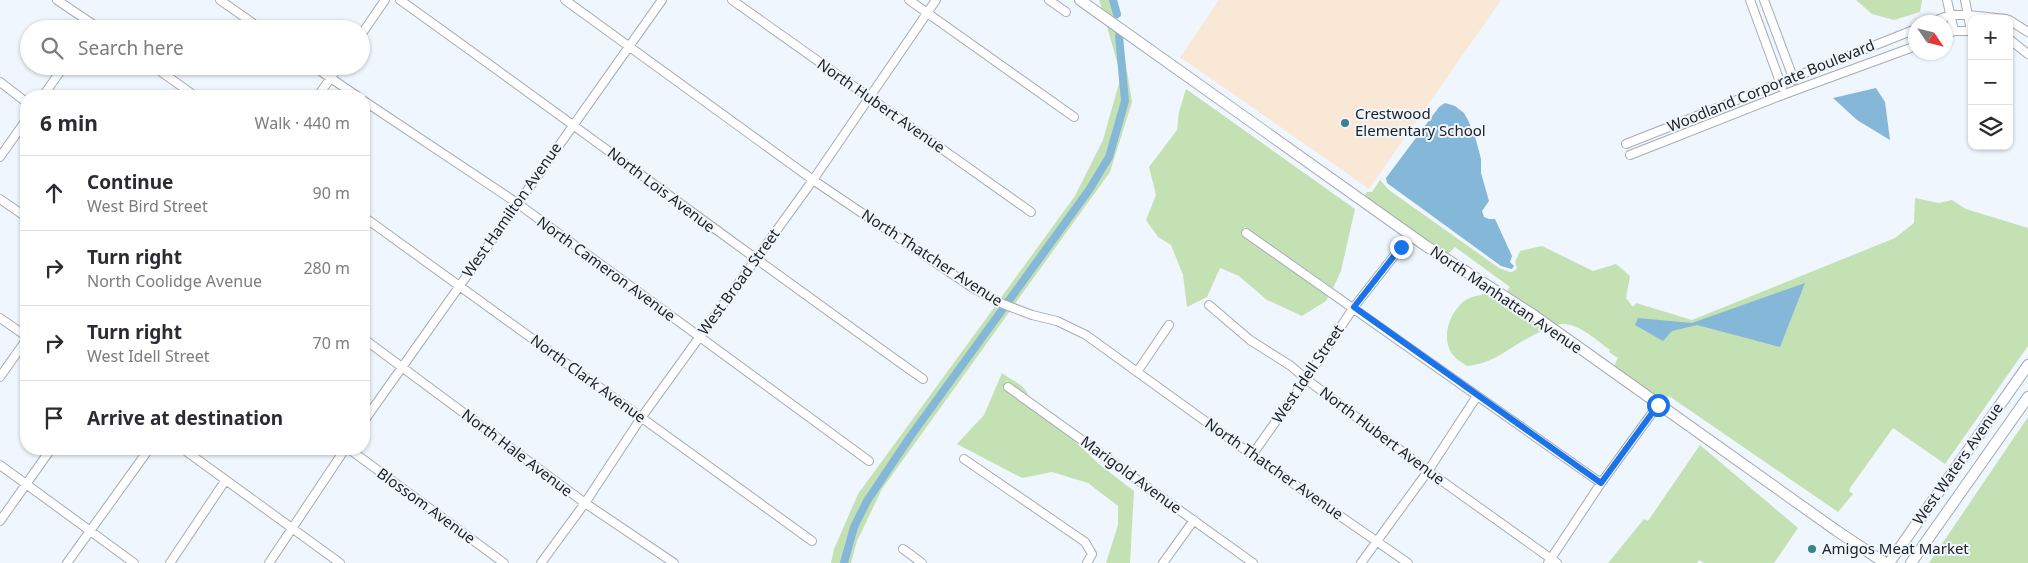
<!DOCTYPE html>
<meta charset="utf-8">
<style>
:root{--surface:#fff;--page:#f7f7f7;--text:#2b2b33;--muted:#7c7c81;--line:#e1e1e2}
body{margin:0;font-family:"Noto Sans",sans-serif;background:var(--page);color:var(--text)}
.controls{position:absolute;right:15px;top:15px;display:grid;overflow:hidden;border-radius:10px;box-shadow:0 1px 4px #0004}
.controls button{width:45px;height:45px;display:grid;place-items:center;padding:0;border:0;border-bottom:1px solid var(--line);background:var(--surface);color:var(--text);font:25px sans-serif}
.compass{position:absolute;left:1908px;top:15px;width:45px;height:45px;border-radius:50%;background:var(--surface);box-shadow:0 1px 4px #0004;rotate:125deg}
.stop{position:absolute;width:15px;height:15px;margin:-11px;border:4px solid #1a73e8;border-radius:50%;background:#fff}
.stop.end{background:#1a73e8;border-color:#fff;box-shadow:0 1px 5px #0008}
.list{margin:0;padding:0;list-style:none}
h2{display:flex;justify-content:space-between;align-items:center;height:65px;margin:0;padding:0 20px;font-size:21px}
h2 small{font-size:16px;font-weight:400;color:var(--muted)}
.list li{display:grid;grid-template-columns:32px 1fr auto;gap:15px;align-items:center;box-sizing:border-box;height:75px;padding:0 20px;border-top:1px solid var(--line)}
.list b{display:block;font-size:19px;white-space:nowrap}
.list p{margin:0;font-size:16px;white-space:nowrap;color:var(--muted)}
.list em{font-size:16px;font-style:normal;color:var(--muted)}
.icon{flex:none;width:28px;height:28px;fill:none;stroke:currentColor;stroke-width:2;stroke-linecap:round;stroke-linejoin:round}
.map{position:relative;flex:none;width:2028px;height:563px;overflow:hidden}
.search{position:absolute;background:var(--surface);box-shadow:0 1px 4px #0004;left:20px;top:20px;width:350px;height:55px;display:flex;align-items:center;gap:12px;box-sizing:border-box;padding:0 18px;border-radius:28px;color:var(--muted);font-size:19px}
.panel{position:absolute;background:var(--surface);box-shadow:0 1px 4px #0004;left:20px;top:90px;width:350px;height:365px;border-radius:20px}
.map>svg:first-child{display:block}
.education{fill:#f9e8d6}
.green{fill:#c3e1b3}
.water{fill:#85b7d9}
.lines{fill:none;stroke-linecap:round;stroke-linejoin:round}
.canal{stroke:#85b7d9;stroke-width:8}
.street-casing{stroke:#a5acb4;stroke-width:10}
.secondary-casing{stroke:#a5acb4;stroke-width:12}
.street{stroke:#fff;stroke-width:8}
.secondary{stroke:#fff;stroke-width:10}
.route{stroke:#1a73e8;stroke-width:6}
.poi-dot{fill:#3b828c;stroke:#eff6fe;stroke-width:2}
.labels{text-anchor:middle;stroke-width:4;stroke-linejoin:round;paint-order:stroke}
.street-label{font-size:15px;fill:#202225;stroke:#eff6fe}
.poi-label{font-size:15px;fill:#202225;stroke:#eff6fe;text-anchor:start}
</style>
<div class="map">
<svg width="2028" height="563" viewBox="0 0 2028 563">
<rect width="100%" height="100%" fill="#eff6fe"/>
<path class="education" d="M1219 0H1501L1369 189 1180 57Z"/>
<path class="green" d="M1099 0H1115L1119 24 1103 12Z
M1856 0H1922L1920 12 1894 20 1872 14Z
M1106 23 1121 34 1132 102 1110 172 1014 305 1000 299 1075 196 1103 140 1121 76Z
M1186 89 1355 209 1341 271 1333 288 1245 227 1241 233 1329 295 1326 301 1302 316 1267 300 1239 276 1220 268 1207 297 1187 307 1183 275 1171 245 1158 237 1146 220 1156 195 1149 167 1177 130 1179 112Z
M1380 180 1389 190 1499 268C1507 271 1512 275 1517 268L1515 262 1520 251 1542 246 1593 271 1616 264 1630 276 1626 298 1633 307 1636 303 1692 320 1895 238 1914 223 1915 198 1939 203 1952 200 1966 209 2028 228V346L1945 464 1893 428 1850 488 1849 491 1853 494 1838 512 1669 396 1658 400 1613 368 1618 358 1609 352 1610 350C1596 340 1573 317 1554 326L1505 293 1510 287 1455 247 1447 255 1364 196 1367 192H1372Z
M1493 293 1546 329C1538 333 1529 337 1521 342 1503 353 1489 364 1467 366 1462 363 1456 359 1452 354 1441 337 1449 314 1463 302 1470 296 1484 294 1493 293Z
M996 305 1010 311 882 489 857 541 851 563H831L834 549 858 494Z
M1002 373C1010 380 1027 385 1028 396L1007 381 1003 387 1067 434 1100 465 1134 491 1130 563H1106L1118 525V506L1088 483 1052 472 1022 478 957 444 984 415Z
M2028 417V563H1929Z
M1700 445 1798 528 1774 563H1704L1699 560 1697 563H1608L1644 519 1648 521Z"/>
<path class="water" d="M1876 88 1885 102 1890 140 1857 120 1833 98Z
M1445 103 1455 106 1464 113 1468 120 1476 140 1481 159V173L1489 201 1482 211 1484 217 1489 219H1495L1512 256 1510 262 1514 266 1512 269 1501 266 1387 183 1386 178 1439 107Z
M1805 283 1780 347 1697 325 1672 331 1663 341 1635 325 1638 318 1692 323Z"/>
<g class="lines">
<path class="canal" d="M1113 0 1117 14
M844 563 854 527 867 501 910 437 1089 190 1109 157 1125 101 1119 36"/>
<defs>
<path id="street" d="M57 0 100 29
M220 0 261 29
M400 0C575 125 747 254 923 379
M565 0 813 180 973 288 1003 304 1032 315 1057 321 1086 335 1252 455 1408 563
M732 0 1031 212
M909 0 1074 117
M1049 0 1066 12
M1750 0 1782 87
M1764 0 1794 80
M1947 0 1954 31
M1965 0 1971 31
M2009 20 2028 32
M1932 22 1950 15H1968L2006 19
M361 35 385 0
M1946 35 1954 31H1972
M2009 39 2028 54
M153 66 195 96
M313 66 357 96
M0 82 26 102
M43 96 64 66
M318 96 339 66
M364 101 517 203 869 461
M1626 144 1916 29
M1630 155 1785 94 1916 46
M0 157 26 120
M0 199 26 217
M364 217 812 541
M1246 233 1601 483
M1209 305 1250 340 1291 366 1306 379 1428 471 1557 563
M0 318 26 336
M364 339 585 503 674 563
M1137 372 1169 325
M0 377 26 340
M1008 387 1253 563
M364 421 662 0
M183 449 340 563
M349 449 504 563
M1252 455 1306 379 1354 307 1401 247
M964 459 1085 542 1092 554 1087 563
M0 465 134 563
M0 521 51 449
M903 549 922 563
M67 563 149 449
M170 563 225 481
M269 563 345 449
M541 563 585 503 641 418 813 180 936 0
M1163 563 1194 520
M1361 563 1428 471 1477 396
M1548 563 1601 483 1658 405"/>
<path id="secondary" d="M1080 0 1426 246 1532 314 1837 531 1885 563
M1889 563 2028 365
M1911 563 2028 397"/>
</defs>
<use href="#street" class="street-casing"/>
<use href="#secondary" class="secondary-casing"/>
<use href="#street" class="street"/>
<use href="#secondary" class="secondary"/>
</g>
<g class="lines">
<path class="route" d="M1401 247 1354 307 1601 483 1658 405"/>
</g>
<g class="poi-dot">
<circle cx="1345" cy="123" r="5"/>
<circle cx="1812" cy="549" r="5"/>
</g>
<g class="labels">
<g class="street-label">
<text transform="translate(1771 86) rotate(-22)" y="5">Woodland Corporate Boulevard</text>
<text transform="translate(881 106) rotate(35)" y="5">North Hubert Avenue</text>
<text transform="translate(661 190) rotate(37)" y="5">North Lois Avenue</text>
<text transform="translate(512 210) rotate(-55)" y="5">West Hamilton Avenue</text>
<text transform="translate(932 258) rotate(33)" y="5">North Thatcher Avenue</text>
<text transform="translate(606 269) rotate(36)" y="5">North Cameron Avenue</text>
<text transform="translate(739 282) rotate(-54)" y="5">West Broad Street</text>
<text transform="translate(1506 300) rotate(34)" y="5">North Manhattan Avenue</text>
<text transform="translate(1308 374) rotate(-56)" y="5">West Idell Street</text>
<text transform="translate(588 379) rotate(36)" y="5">North Clark Avenue</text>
<text transform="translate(1382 436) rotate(37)" y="5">North Hubert Avenue</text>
<text transform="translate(517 453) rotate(37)" y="5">North Hale Avenue</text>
<text transform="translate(1958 464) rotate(-55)" y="5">West Waters Avenue</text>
<text transform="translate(1274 469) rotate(35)" y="5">North Thatcher Avenue</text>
<text transform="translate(1131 475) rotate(36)" y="5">Marigold Avenue</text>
<text transform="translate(426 506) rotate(36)" y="5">Blossom Avenue</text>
</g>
<g class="poi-label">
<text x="1355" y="119">Crestwood<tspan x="1355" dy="17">Elementary School</tspan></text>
<text x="1822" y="554">Amigos Meat Market</text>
</g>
</g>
</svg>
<div class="controls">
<button>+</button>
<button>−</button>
<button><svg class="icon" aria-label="layers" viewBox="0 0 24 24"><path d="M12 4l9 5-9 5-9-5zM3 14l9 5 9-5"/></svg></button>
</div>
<svg class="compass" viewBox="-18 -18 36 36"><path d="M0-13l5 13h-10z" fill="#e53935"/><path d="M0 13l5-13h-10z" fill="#7c7c81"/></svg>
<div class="stop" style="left:1658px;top:405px"></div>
<div class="stop end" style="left:1401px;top:247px"></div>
<div class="search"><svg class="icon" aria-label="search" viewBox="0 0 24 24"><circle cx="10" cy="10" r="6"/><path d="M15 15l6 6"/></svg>Search here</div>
<section class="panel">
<h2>6 min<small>Walk · 440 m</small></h2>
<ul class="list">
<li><svg class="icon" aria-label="ahead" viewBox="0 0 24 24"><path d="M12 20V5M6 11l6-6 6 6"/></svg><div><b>Continue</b><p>West Bird Street</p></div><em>90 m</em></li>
<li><svg class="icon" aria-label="right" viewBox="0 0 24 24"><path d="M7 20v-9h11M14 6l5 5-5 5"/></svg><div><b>Turn right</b><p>North Coolidge Avenue</p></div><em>280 m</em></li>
<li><svg class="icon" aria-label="right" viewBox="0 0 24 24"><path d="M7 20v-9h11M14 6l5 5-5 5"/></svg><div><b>Turn right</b><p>West Idell Street</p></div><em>70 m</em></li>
<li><svg class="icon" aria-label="arrive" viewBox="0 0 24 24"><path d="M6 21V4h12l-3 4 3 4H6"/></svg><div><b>Arrive at destination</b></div></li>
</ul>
</section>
</div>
